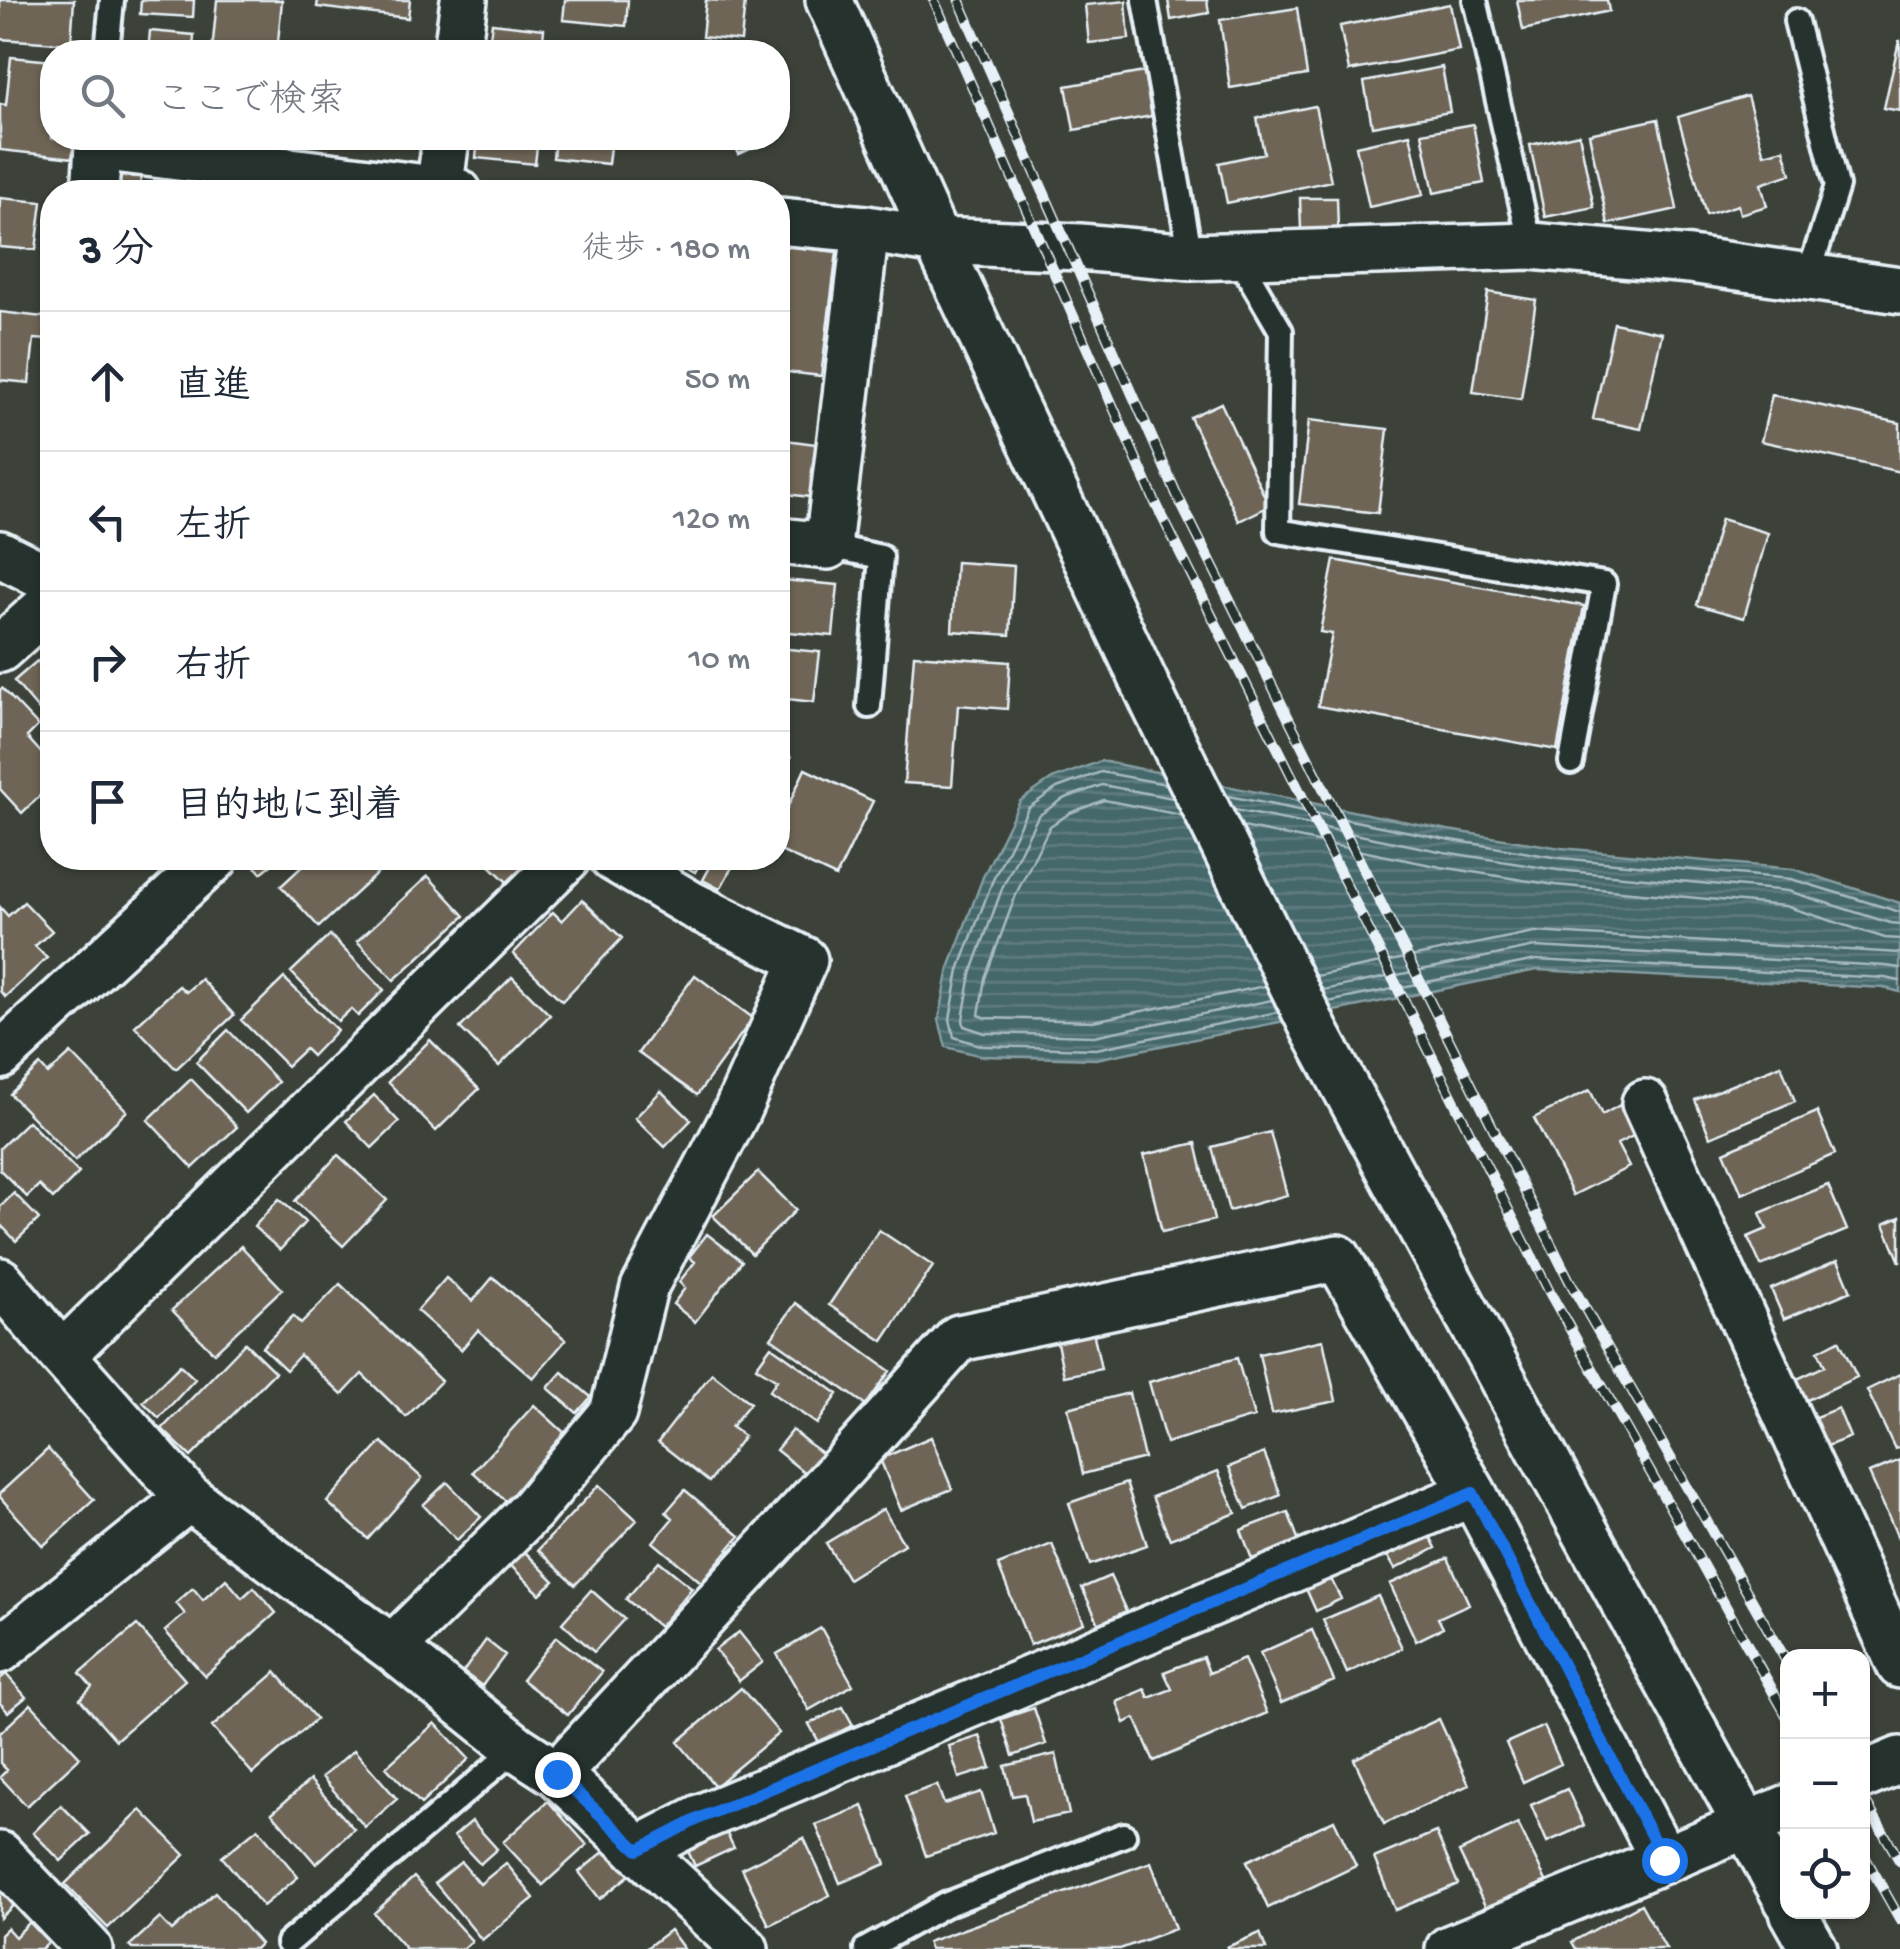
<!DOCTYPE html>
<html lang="ja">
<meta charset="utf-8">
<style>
:root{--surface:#fff;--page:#f6f6f7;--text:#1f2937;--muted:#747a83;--line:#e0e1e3}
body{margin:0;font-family:"Gochi Hand","Klee One",sans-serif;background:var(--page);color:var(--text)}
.controls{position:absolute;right:30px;bottom:30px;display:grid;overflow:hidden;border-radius:20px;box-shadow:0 2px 8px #0004}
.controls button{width:90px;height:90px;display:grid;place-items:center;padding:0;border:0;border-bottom:2px solid var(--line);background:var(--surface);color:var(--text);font:50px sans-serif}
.stop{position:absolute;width:30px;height:30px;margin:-22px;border:8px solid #1a73e8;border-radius:50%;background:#fff}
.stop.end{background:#1a73e8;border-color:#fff;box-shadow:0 2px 10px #0008}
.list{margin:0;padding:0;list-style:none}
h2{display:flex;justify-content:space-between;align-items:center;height:130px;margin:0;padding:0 40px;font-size:42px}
h2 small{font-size:32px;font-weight:400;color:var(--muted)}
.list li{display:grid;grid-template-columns:65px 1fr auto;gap:30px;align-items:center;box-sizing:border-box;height:140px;padding:0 40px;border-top:2px solid var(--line)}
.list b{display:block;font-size:38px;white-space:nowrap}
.list em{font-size:32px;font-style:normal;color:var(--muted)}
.icon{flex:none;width:55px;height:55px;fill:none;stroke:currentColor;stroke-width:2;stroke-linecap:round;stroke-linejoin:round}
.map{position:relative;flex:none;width:1900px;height:1949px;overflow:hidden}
.search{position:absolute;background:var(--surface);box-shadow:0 2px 8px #0004;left:40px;top:40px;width:750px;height:110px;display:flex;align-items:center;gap:25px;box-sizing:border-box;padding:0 35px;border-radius:40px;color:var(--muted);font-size:38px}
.panel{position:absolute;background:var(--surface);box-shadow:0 2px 8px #0004;left:40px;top:180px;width:750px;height:690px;border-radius:40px}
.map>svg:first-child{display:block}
.water{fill:url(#water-rules);stroke:#869ea3;stroke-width:2.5}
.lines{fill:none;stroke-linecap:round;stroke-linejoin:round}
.shore{stroke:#a7bac0;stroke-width:2.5}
.building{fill:#6e6556;stroke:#e8f1f8;stroke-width:2.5}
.service-casing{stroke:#e8f1f8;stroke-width:30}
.minor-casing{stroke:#e8f1f8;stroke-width:52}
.service{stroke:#26332d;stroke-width:22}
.minor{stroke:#26332d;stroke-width:45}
.rail-casing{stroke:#e8f1f8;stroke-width:11}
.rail{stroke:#26332d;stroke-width:8;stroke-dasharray:22;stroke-linecap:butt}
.route{stroke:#1a73e8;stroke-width:12}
</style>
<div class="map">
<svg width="1900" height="1949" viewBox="0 0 1900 1949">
<defs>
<pattern id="water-rules" width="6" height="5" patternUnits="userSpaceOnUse" patternTransform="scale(2.5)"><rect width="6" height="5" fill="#45676b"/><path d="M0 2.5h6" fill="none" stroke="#607d81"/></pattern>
</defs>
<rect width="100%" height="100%" fill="#3c4239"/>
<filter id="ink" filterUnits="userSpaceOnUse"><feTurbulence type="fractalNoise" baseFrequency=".01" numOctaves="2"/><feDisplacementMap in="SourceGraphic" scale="20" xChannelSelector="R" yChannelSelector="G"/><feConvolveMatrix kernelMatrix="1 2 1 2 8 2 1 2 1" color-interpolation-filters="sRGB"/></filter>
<g filter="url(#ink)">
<path class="water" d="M1101 761 1448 830 1561 848 1793 869 1900 903V992L1885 988 1537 970 1096 1059 982 1056 946 1047 939 1020 949 968 983 877 1020 801 1052 779Z"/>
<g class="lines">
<path class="shore" d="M1166 784 1101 772 1057 788 1028 808 992 882 959 970 950 1019 954 1037 983 1046 1096 1049 1278 1012
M1228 796 1446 839 1559 858 1791 879 1900 912
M1173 798 1102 785 1063 799 1038 816 1003 886 971 974 963 1019 964 1026 985 1033 1094 1036 1272 1000
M1235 810 1444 852 1557 870 1788 891 1890 923 1900 924
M1181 815 1104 800 1070 813 1050 826 1017 892 985 978 979 1015 987 1018 1093 1021 1265 986
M1243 827 1441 867 1555 885 1785 906 1885 938 1900 939
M1316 976 1534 932 1900 953
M1323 990 1535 947 1886 966 1900 968
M1328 1002 1536 960 1885 978 1900 981"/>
</g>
<path class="building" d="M0 0H74L71 44 0 39Z
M141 0H194L193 17 140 14Z
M217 0H282L277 52H212Z
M318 0H410L408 18 317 7Z
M565 0H628L626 26 563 20Z
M706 0 745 2 741 41 702 37Z
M1168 0H1207L1209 13 1171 20Z
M1517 0H1607L1609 11 1523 30Z
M1126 1 1129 39 1089 43 1085 5Z
M1450 4 1459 50 1349 71 1340 26Z
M1297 8 1307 75 1230 88 1220 20Z
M492 23 544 29 542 52H488Z
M150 31 194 35 193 52H148Z
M1899 41H1900V111L1884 108Z
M11 57 52 61V138H76L74 158 0 150V104L6 105Z
M1442 67 1450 112 1372 126 1364 82Z
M1144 72 1152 116 1074 130 1066 86Z
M1747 96 1764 154 1784 149 1791 174 1761 184 1767 206 1740 214 1738 205 1706 215 1678 117Z
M1315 106 1331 181 1227 203 1219 163 1264 153 1257 118Z
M1658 119 1677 209 1608 224 1589 134Z
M1473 124 1484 183 1434 193 1422 133Z
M1410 134 1423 195 1369 207 1356 146Z
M1579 134 1594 207 1545 217 1530 145Z
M478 138H538L535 164 476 158Z
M555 138H611L608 164 553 158Z
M640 138H692L690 149 639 142Z
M731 138H775L739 154Z
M118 176 141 177 140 192H117Z
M0 198 42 202 36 250 0 247Z
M1300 198H1337L1338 230H1301Z
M778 245 837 252 821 376 778 371Z
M1488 292 1536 300 1521 399 1473 392Z
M0 312 52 318 50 340 34 339 29 383 0 380Z
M1614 323 1662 333 1641 429 1593 419Z
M1772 395 1900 423V472L1761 441Z
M1221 403 1269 506 1239 521 1190 417Z
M1309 420 1388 429 1378 513 1299 504Z
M778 439 816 444 810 497 778 493Z
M1721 519 1768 533 1744 618 1697 605Z
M1334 560 1584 606 1557 750 1318 706 1332 634 1320 632Z
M956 562 1014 566 1010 635 952 631Z
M782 580 838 585 833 636 778 631Z
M778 648 820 652 814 702 778 698Z
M914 655 1010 662 1007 709 958 705 952 786 904 783Z
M37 661 52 678V707L43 715 14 681Z
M2 688 38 726 27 737 52 765V784L22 813 0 789V690Z
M778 750 791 757 778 782Z
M805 769 873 801 836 877 778 850V828Z
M253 858H280L261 873 250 860Z
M311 858H394L319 927 281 886Z
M482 858H516L525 867 509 884Z
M680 858H703L695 872 677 862Z
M715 858H737L720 889 703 880Z
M428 876 465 916 394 980 357 941Z
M582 900 622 938 562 1001 513 954 553 912 562 921Z
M24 902 52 931 35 946 47 958 5 997 0 991V907L8 916Z
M330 935 384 990 358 1016 351 1009 338 1021 291 972Z
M695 975 753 1018 697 1095 638 1053Z
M512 977 550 1015 499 1066 460 1028Z
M284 978 337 1030 312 1056 305 1049 287 1066 241 1020Z
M201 979 234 1015 176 1069 135 1026 179 986 186 992Z
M228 1030 278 1082 246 1113 196 1062Z
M430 1040 479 1089 436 1131 388 1082Z
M71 1053 127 1111 75 1161 10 1094 40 1065 48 1074Z
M1781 1065 1795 1101 1710 1137 1695 1100Z
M191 1079 237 1127 193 1168 148 1120Z
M1590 1090 1602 1115 1620 1105 1635 1135 1617 1144 1629 1167 1573 1195 1534 1118Z
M661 1091 691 1120 665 1147 635 1118Z
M374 1095 399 1122 372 1148 346 1121Z
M1817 1112 1835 1154 1742 1194 1724 1152Z
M28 1121 79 1173 53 1199 39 1185 27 1197 0 1170V1148Z
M1270 1132 1287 1195 1229 1211 1212 1147Z
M1196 1143 1214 1220 1162 1232 1144 1155Z
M338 1155 387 1200 343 1246 295 1201Z
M758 1172 796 1210 752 1254 713 1216Z
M1828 1185 1847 1230 1761 1266 1748 1237 1767 1229 1760 1213Z
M14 1193 39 1219 16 1241 0 1224V1207Z
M279 1199 305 1222 280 1250 254 1227Z
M1900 1217V1262L1884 1224Z
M879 1230 933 1266 883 1341 829 1305Z
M707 1234 742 1261 695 1322 673 1304 685 1288 679 1282 695 1262 689 1257Z
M241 1246 282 1289 214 1353 172 1310Z
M1838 1260 1851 1291 1784 1319 1771 1289Z
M493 1277 566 1340 533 1378 478 1330 461 1350 417 1311 446 1278 473 1301Z
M340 1284 441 1381 406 1417 362 1374 342 1395 300 1355 286 1370 262 1347 293 1316 301 1324Z
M796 1303 890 1371 866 1405 771 1338Z
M1093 1331 1101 1369 1064 1376 1056 1338Z
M1323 1340 1336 1401 1272 1414 1259 1354Z
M1839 1340 1857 1377 1805 1401 1795 1380 1825 1366 1818 1351Z
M245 1343 275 1372 191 1457 162 1429Z
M771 1346 838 1394 817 1424 769 1391 777 1380 756 1367Z
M1237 1358 1254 1417 1166 1443 1149 1382Z
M180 1365 195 1379 159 1418 143 1402Z
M562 1372 591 1397 577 1413 548 1388Z
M712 1373 750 1403 731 1427 744 1436 709 1482 658 1442Z
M1900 1374V1447L1895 1449 1867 1390Z
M1129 1393 1144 1458 1083 1474 1068 1408Z
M534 1405 568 1436 508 1503 473 1472Z
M1838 1408 1850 1437 1825 1447 1813 1418Z
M792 1430 822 1454 805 1473 776 1450Z
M931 1437 952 1489 901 1510 880 1459Z
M382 1442 422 1478 368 1539 327 1502Z
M48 1449 94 1500 43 1546 0 1497V1493Z
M1264 1453 1281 1495 1246 1509 1229 1467Z
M1900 1460V1542L1869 1473Z
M1218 1471 1236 1513 1170 1539 1152 1497Z
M447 1482 481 1517 457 1540 423 1505Z
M1126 1483 1147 1545 1090 1565 1069 1503Z
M599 1485 637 1520 575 1585 538 1550Z
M685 1490 740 1536 701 1582 653 1542 673 1518 666 1512Z
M883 1509 904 1544 848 1579 826 1543Z
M1288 1512 1300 1544 1253 1562 1241 1530Z
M1426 1528 1436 1548 1395 1569 1384 1550Z
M1052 1544 1084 1623 1030 1645 998 1565Z
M525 1552 554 1581 540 1594 511 1566Z
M1448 1558 1469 1604 1438 1618 1443 1628 1416 1641 1390 1584Z
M659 1561 692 1588 659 1627 626 1599Z
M1328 1573 1341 1599 1316 1611 1304 1584Z
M1110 1576 1126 1611 1099 1624 1082 1588Z
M226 1579 242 1598 254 1587 276 1613 205 1676 165 1631 185 1614 176 1603 193 1588 203 1600Z
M591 1590 624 1619 594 1652 562 1623Z
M1378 1596 1402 1648 1347 1673 1323 1620Z
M137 1625 185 1680 116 1740 80 1699 92 1687 80 1673Z
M821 1628 853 1685 809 1710 777 1654Z
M1312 1630 1334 1681 1281 1703 1260 1653Z
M739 1632 763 1662 739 1681 715 1650Z
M556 1637 602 1672 568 1715 522 1680Z
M486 1640 505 1655 482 1686 463 1672Z
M1203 1657 1209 1673 1244 1659 1267 1713 1154 1761 1135 1718 1125 1723 1117 1702 1145 1689 1149 1698 1172 1689 1164 1672Z
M276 1672 316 1719 253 1774 212 1727Z
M6 1674 26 1697 8 1712 0 1703V1679Z
M741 1688 779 1733 715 1786 678 1742Z
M31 1704 80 1757 27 1806 0 1777 7 1770 0 1763V1733Z
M843 1707 853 1725 819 1742 809 1724Z
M1034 1708 1046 1744 1013 1756 1001 1719Z
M1439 1719 1469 1785 1384 1824 1354 1759Z
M435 1723 469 1759 421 1804 386 1767Z
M1544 1726 1561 1764 1523 1782 1506 1743Z
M980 1736 991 1768 959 1778 949 1746Z
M354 1750 397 1799 365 1827 322 1777Z
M1056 1754 1069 1814 1031 1822 1025 1794 1012 1796 1005 1766Z
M310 1780 354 1829 316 1864 272 1813Z
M937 1785 944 1804 981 1792 994 1833 926 1856 905 1796Z
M1567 1789 1584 1826 1547 1842 1531 1805Z
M548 1801 587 1845 543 1885 503 1842Z
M61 1805 90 1834 61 1861 33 1833Z
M863 1806 886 1864 840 1883 816 1825Z
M141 1810 185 1855 108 1928 65 1884Z
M1334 1820 1356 1866 1268 1908 1247 1861Z
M472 1821 497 1849 480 1864 454 1836Z
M1518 1824 1546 1881 1487 1910 1459 1852Z
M258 1828 298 1877 263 1906 222 1857Z
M725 1830 734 1848 695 1866 687 1849Z
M1436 1832 1458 1884 1395 1910 1374 1858Z
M804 1838 830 1895 769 1925 742 1868Z
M611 1846 632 1873 600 1899 579 1872Z
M461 1862 480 1884 506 1863 534 1898 482 1940 435 1883Z
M1151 1862 1175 1929 1120 1949H930L927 1942Z
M414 1877 472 1941 463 1949H406L374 1913Z
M0 1890 14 1905 0 1918Z
M215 1892 260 1944 255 1949H132L129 1946 160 1918 172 1931Z
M1641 1904 1666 1949H1576L1572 1942Z
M32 1920 51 1940 41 1949H0V1935L7 1928 15 1937Z
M670 1930 684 1949H645Z
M1260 1933 1266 1949H1228L1227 1947Z"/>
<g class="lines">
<defs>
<path id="service" d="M1145 0 1191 257
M1475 0 1531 246
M1796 21 1837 186 1808 277
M107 52 112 0
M1236 254 1281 331 1278 531 1604 584 1571 762
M828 546 881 557 869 706
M288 1943 517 1748
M866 1949 945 1905 1124 1835"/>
<path id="minor" d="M829 0 937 241 1156 707 1315 1031 1552 1471 1788 1901
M457 52 464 0
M95 192 98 147 458 192
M439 192 446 138
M778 221 866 229 937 241 1080 247 1191 257 1531 246 1690 260 1900 290
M778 541 828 546 866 229
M0 554 52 580
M0 649 52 602
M0 1056 215 858
M1645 1103 1900 1665
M0 1281 62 1355 189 1498 392 1648 517 1748 557 1774 745 1949
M62 1355 567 858
M392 1648 531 1511 613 1413 644 1288 736 1113 804 960 692 905 613 858
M0 1650 189 1498
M557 1774 843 1467 959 1338 1338 1258 1473 1493 1664 1860
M1862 1776 1900 1760
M638 1850 700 1818 1473 1493
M0 1855 89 1949
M1793 1912 1814 1949
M1449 1949 1788 1808"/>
</defs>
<use href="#service" class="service-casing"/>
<use href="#minor" class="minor-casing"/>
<use href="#service" class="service"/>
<use href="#minor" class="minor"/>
<defs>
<path id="rail" d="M934 0 1156 504 1550 1293 1788 1718
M959 0 1177 495 1570 1282 1788 1664
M1862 1796 1900 1861
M1862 1852 1900 1919"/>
</defs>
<use href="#rail" class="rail-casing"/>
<use href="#rail" class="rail"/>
</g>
</g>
<g class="lines" filter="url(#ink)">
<path class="route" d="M557 1774 638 1850 700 1818 1473 1493 1664 1860"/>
</g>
</svg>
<div class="controls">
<button>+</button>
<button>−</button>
<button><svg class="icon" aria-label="locate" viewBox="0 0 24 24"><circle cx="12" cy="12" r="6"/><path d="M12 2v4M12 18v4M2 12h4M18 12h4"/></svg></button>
</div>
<div class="stop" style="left:1664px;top:1860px"></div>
<div class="stop end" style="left:557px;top:1774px"></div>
<div class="search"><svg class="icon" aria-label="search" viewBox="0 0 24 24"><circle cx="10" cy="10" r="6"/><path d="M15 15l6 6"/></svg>ここで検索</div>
<section class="panel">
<h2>3 分<small>徒歩 · 180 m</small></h2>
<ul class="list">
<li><svg class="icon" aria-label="ahead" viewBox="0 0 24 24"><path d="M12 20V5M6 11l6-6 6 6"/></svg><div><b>直進</b></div><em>50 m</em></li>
<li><svg class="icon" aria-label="left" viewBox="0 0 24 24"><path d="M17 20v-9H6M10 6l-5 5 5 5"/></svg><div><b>左折</b></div><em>120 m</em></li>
<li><svg class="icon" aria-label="right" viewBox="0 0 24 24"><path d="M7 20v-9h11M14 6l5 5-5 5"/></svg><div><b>右折</b></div><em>10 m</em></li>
<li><svg class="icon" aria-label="arrive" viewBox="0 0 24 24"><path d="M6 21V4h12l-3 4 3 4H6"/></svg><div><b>目的地に到着</b></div></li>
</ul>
</section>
</div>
